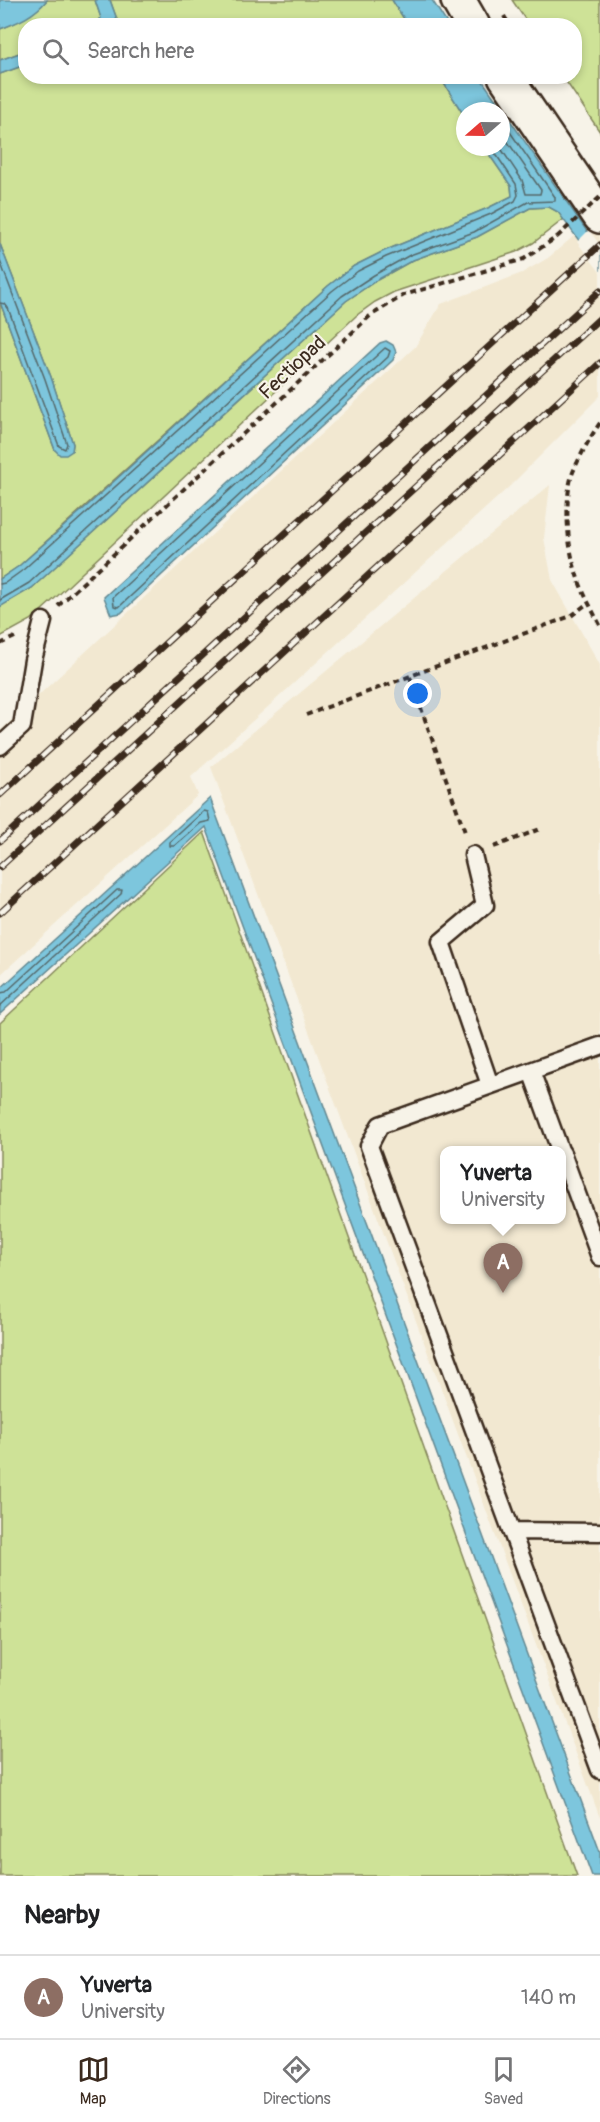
<!DOCTYPE html>
<style>
:root{--surface:#fff;--page:#f2f2f2;--text:#202124;--muted:#757577;--line:#e0e0e0;--accent:#3b2a1e}
body{margin:0;font-family:Pangolin,sans-serif;background:var(--page);color:var(--text)}
.compass{position:absolute;left:456px;top:102px;width:54px;height:54px;border-radius:50%;background:var(--surface);box-shadow:0 3px 9px #0003;rotate:250deg}
.you{position:absolute;left:418px;top:694px;width:21px;height:21px;margin:-15px;border:4px solid #fff;border-radius:50%;background:#1a73e8;box-shadow:0 0 0 9px #1a73e833}
.badge{display:grid;place-items:center;width:39px;height:39px;border-radius:50%;background:var(--accent);color:#fff;font-size:20px;font-weight:700}
.pin{position:absolute;translate:-50% -50px;filter:drop-shadow(0 2px 3px #0008)}
.pin::after{content:'';position:absolute;top:32px;width:21px;height:18px;background:inherit;clip-path:polygon(0 0,100% 0,50% 100%)}
.popup{position:absolute;left:440px;top:1146px;width:126px;height:78px;box-sizing:border-box;display:grid;place-content:center;border-radius:12px;background:var(--surface);filter:drop-shadow(0 2px 4px #0005);font-size:20px;white-space:nowrap;color:var(--muted)}
.popup b{font-size:22px;color:var(--text)}
.popup::after{content:'';position:absolute;left:50%;top:100%;margin-left:-12px;border:12px solid transparent;border-top-color:var(--surface)}
.list{margin:0;padding:0;list-style:none}
h2{display:flex;justify-content:space-between;align-items:center;height:78px;margin:0;padding:0 24px;font-size:26px}
h2 small{font-size:20px;font-weight:400;color:var(--muted)}
.list li{display:grid;grid-template-columns:39px 1fr auto;gap:18px;align-items:center;box-sizing:border-box;height:84px;padding:0 24px;border-top:2px solid var(--line)}
.list b{display:block;font-size:22px;white-space:nowrap}
.list p{margin:0;font-size:20px;white-space:nowrap;color:var(--muted)}
.list em{font-size:20px;font-style:normal;color:var(--muted)}
.icon{flex:none;width:33px;height:33px;fill:none;stroke:currentColor;stroke-width:2;stroke-linecap:round;stroke-linejoin:round}
.map{position:relative;flex:none;width:600px;height:1876px;overflow:hidden}
.search{position:absolute;background:var(--surface);box-shadow:0 3px 9px #0003;left:18px;right:18px;top:18px;height:66px;display:flex;align-items:center;gap:15px;box-sizing:border-box;padding:0 21px;border-radius:24px;color:var(--muted);font-size:22px}
.sheet{height:162px;background:var(--surface)}
nav{display:flex;justify-content:space-around;align-items:center;box-sizing:border-box;height:84px;border-top:2px solid var(--line);background:var(--surface);font-size:16px;color:var(--muted)}
nav a{display:grid;justify-items:center;gap:3px}
nav .on{color:var(--accent)}
.map>svg:first-child{display:block}
.built{fill:#f2e8d1;fill-rule:evenodd}
.green{fill:#cee297;stroke:#84865a;stroke-width:1.5}
.water{fill:#7dc6dd;stroke:#638891;stroke-width:1.5}
.pier{fill:#f7f3e8}
.lines{fill:none;stroke-linecap:round;stroke-linejoin:round}
.shore{stroke:#55686a;stroke-width:1.5}
.lane-casing{stroke:#3b2a1e;stroke-width:21}
.secondary-casing{stroke:#3b2a1e;stroke-width:38}
.path{stroke:#3b2a1e;stroke-width:4;stroke-dasharray:6 4.5;stroke-linecap:butt}
.lane{stroke:#f7f3e8;stroke-width:16}
.secondary{stroke:#f7f3e8;stroke-width:33}
.rail-casing{stroke:#3b2a1e;stroke-width:7}
.rail{stroke:#f7f3e8;stroke-width:4.5;stroke-dasharray:14;stroke-linecap:butt}
.path-bridge{stroke:#3b2a1e;stroke-width:4;stroke-dasharray:6 4.5;stroke-linecap:butt}
.labels{text-anchor:middle;stroke-width:4.5;stroke-linejoin:round;paint-order:stroke}
.street-label{font-size:20px;fill:#3b2a1e;stroke:#f7f3e8}
</style>
<div class="map">
<svg width="600" height="1876" viewBox="0 0 600 1876">
<rect width="100%" height="100%" fill="#f7f3e8"/>
<filter id="ink" filterUnits="userSpaceOnUse"><feTurbulence type="fractalNoise" baseFrequency=".0167" numOctaves="2"/><feDisplacementMap in="SourceGraphic" scale="12" xChannelSelector="R" yChannelSelector="G"/><feConvolveMatrix kernelMatrix="1 2 1 2 8 2 1 2 1" color-interpolation-filters="sRGB"/></filter>
<g filter="url(#ink)">
<path class="built" d="M600 214V396L510 486 191 777 198 795 0 975V731L415 347 441 304 522 273 548 258Z
M550 485 544 538 552 580 600 665V1818L211 767ZM444 1150H562V1220H444Z"/>
<path class="green" d="M47 0H95L101 18 95 26H26L25 51 0 60V29C19 22 33 15 47 0Z
M110 0H392L408 25H119Z
M512 0H600V132L563 77 574 76V26L529 25Z
M25 65 26 76 440 77 465 117V147H484L511 186 512 196 488 208 384 251 354 266 328 286 19 566 0 579V302L55 450 72 451 73 444 51 377 0 244V74Z
M549 207 558 212 564 219 533 243 516 252 394 292 375 302 357 315 51 602 31 620 0 637V606L32 588 346 301 377 280 413 260 477 237 530 208Z
M204 832 577 1876H0V1023Z"/>
<path class="water" d="M0 0H47C34 16 19 22 0 29Z
M95 0H110L119 25H95L101 18Z
M392 0H432L448 25H408Z
M25 51V65L0 74V60Z
M440 77H480L600 250V269L558 212 549 207 530 208 477 237 413 260 377 280 346 301 32 588 0 607V579L19 566 88 505 328 286 354 266 384 251 488 208 512 196 511 186 484 147H501V111H465V117Z
M0 244 51 377 73 444 72 451 66 455H60L55 450 0 302Z
M386 341 393 345 396 352 393 360 121 613 111 615 104 597 380 343Z
M210 798 600 1852V1876H592L206 827 0 1014V989Z"/>
<path class="pier" d="M589 230 600 245V272L577 242Z"/>
<g class="lines">
<path class="shore" d="M500 147 522 180 526 194H540L541 190 501 132
M0 261 45 379 67 444 65 449 59 446 8 308 5 304 0 303
M385 348 390 351 388 357 119 607 114 606 113 597Z
M0 584 5 583 23 570 332 291 358 271 386 257 491 214 515 201 518 195 516 184 491 147
M0 600 29 583 342 296 374 275 410 255 474 232 528 202 555 201V197L501 119
M204 811 208 812 210 821 201 823 174 846H170V842Z
M0 993 6 992 117 890H122L121 894 0 1006"/>
<defs>
<path id="lane" d="M0 746 22 726 33 660 43 621
M473 855 485 905 441 942 490 1085
M600 1046 380 1125 369 1146 600 1770
M531 1071 560 1150
M562 1153 600 1257
M512 1531 600 1532"/>
<path id="secondary" d="M458 0 473 26
M505 76 600 216"/>
</defs>
<use href="#lane" class="lane-casing"/>
<use href="#secondary" class="secondary-casing"/>
<path class="path" d="M504 16 510 26
M600 423C590 437 580 456 573 472 564 496 567 541 574 565 579 586 590 606 600 625
M58 606 370 316 404 295 524 259 557 237
M0 644 15 637
M410 677 466 835
M306 715 571 616 588 603
M494 847 540 829"/>
<use href="#lane" class="lane"/>
<use href="#secondary" class="secondary"/>
<defs>
<path id="rail" d="M0 795 600 245
M0 841 600 291
M0 867 600 318
M0 913 600 363"/>
</defs>
<use href="#rail" class="rail-casing"/>
<use href="#rail" class="rail"/>
<path class="path-bridge" d="M557 237 600 197"/>
</g>
</g>
<g class="labels">
<g class="street-label">
<text transform="translate(292 367) rotate(-43)" y="7">Fectiopad</text>
</g>
</g>
</svg>
<svg class="compass" viewBox="-18 -18 36 36"><path d="M0-13l5 13h-10z" fill="#e53935"/><path d="M0 13l5-13h-10z" fill="#757577"/></svg>
<div class="you"></div>
<div class="pin badge" style="left:503px;top:1293px;background:#8d6e63">A</div>
<div class="popup"><b>Yuverta</b>University</div>
<div class="search"><svg class="icon" aria-label="search" viewBox="0 0 24 24"><circle cx="10" cy="10" r="6"/><path d="M15 15l6 6"/></svg>Search here</div>
</div>
<section class="sheet">
<h2>Nearby<small></small></h2>
<ul class="list">
<li><span class="badge" style="background:#8d6e63">A</span><div><b>Yuverta</b><p>University</p></div><em>140 m</em></li>
</ul>
</section>
<nav>
<a class="on"><svg class="icon" aria-label="map" viewBox="0 0 24 24"><path d="M3 6l6-2 6 2 6-2v14l-6 2-6-2-6 2zM9 4v14M15 6v14"/></svg>Map</a>
<a><svg class="icon" aria-label="directions" viewBox="0 0 24 24"><path d="M12 3l9 9-9 9-9-9zM9 14v-3h6M13 9l2 2-2 2"/></svg>Directions</a>
<a><svg class="icon" aria-label="saved" viewBox="0 0 24 24"><path d="M7 4h10v16l-5-4-5 4z"/></svg>Saved</a>
</nav>
